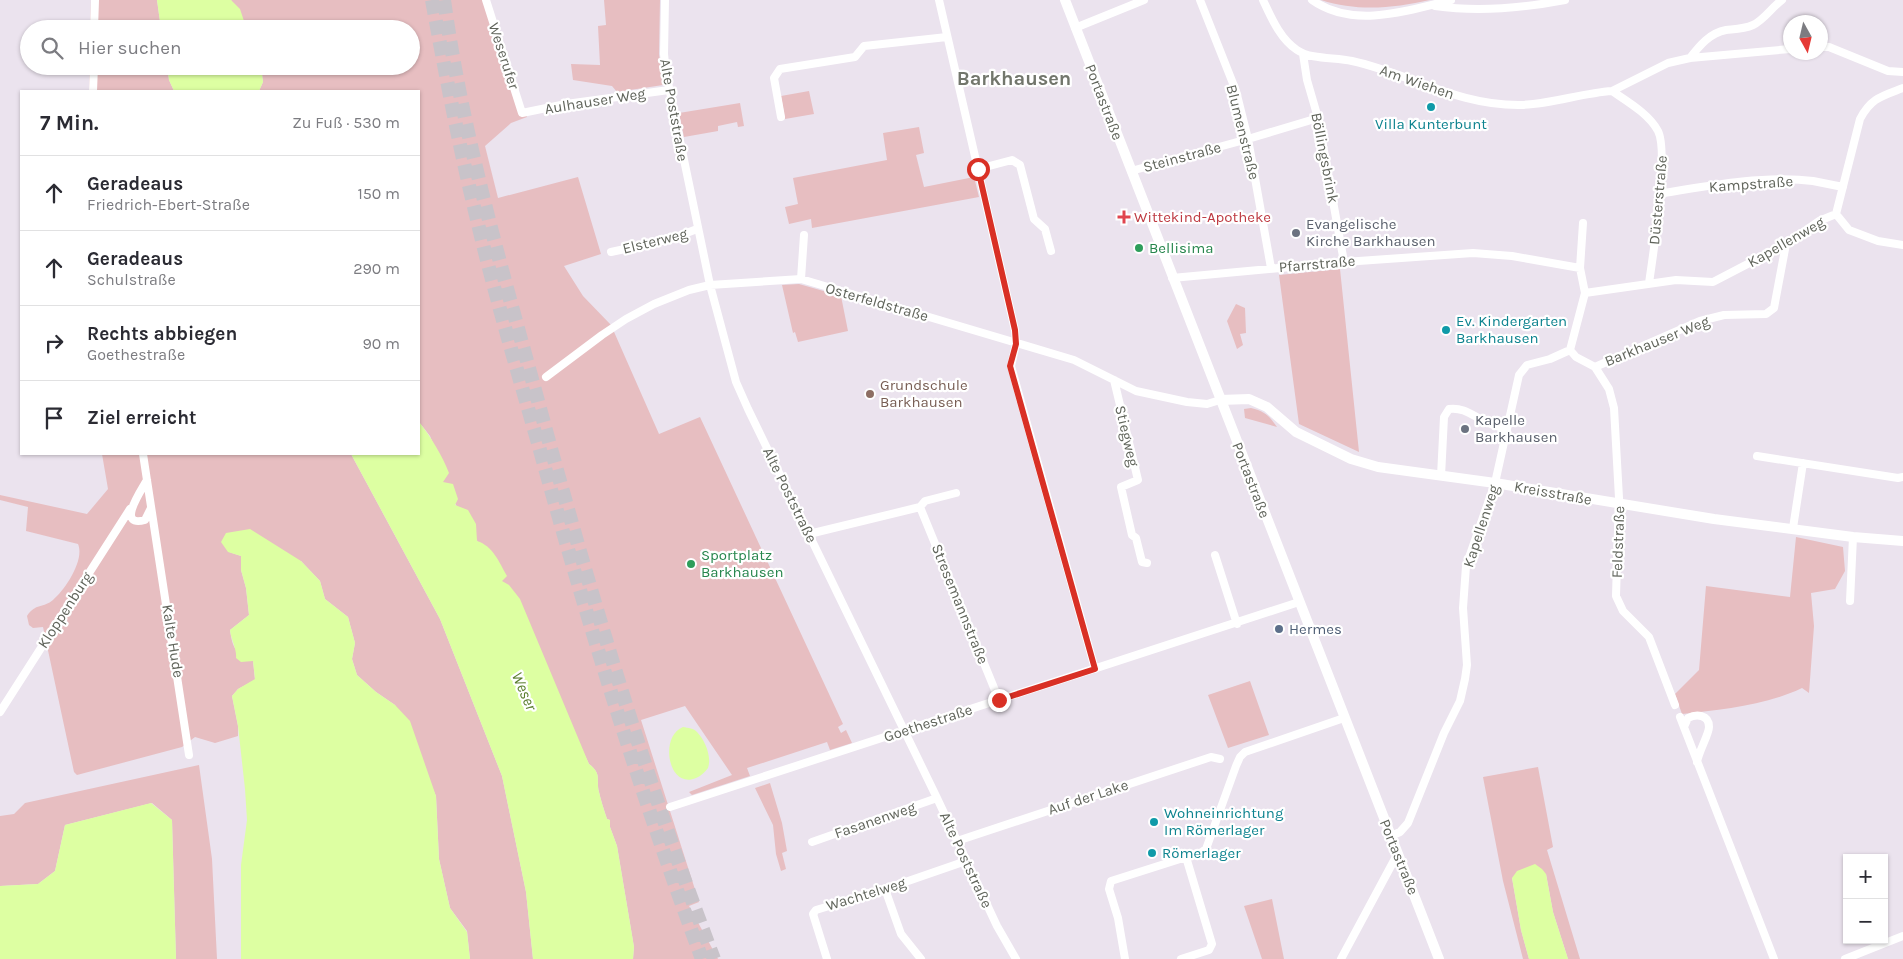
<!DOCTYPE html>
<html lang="de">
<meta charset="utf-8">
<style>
:root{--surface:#fff;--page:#f2f2f3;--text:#2b2b33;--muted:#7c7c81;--line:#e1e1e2}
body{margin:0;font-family:Karla,sans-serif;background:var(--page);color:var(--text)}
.controls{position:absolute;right:15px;bottom:15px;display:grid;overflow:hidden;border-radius:0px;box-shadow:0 1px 4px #0004}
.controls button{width:45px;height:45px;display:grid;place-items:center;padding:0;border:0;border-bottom:1px solid var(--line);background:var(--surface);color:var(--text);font:25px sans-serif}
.compass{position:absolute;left:1783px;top:15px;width:45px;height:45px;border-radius:50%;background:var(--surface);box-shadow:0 1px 4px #0004;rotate:172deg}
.stop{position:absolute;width:15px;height:15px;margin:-11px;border:4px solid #d93025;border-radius:50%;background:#fff}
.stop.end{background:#d93025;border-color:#fff;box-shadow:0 1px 5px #0008}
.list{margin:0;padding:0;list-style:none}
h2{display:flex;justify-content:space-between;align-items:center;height:65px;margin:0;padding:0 20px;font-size:21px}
h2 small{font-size:16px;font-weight:400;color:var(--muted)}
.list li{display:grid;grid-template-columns:32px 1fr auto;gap:15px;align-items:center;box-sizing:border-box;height:75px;padding:0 20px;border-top:1px solid var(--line)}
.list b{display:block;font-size:19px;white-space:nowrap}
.list p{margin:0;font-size:16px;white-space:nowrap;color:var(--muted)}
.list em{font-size:16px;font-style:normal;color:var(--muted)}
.icon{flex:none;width:28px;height:28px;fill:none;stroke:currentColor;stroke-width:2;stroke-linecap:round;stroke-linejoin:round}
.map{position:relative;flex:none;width:1903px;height:959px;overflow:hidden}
.search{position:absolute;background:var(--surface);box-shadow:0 1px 4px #0004;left:20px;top:20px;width:400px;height:55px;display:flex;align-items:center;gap:12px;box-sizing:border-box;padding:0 18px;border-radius:28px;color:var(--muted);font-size:19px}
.panel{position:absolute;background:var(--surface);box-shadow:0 1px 4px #0004;left:20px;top:90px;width:400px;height:365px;border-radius:0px}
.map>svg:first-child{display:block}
.green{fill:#e7bec1}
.water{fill:#ddffa2}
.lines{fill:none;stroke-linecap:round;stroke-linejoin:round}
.highway-tunnel{stroke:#c8c3c9;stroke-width:14;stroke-dasharray:14 7;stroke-linecap:butt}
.street{stroke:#fff;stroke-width:8}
.secondary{stroke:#fff;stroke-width:10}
.route{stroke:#d93025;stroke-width:6}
.culture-dot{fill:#0f9aa8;stroke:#fff;stroke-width:2}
.health-dot{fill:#e0444e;stroke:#fff;stroke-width:2}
.worship-dot{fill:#6b7280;stroke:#fff;stroke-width:2}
.leisure-dot{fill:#2e9e5b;stroke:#fff;stroke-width:2}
.education-dot{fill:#8d6e63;stroke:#fff;stroke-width:2}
.service-dot{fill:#5c6f8a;stroke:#fff;stroke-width:2}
.labels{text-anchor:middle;stroke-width:4.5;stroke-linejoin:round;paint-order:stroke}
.street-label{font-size:15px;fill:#60645b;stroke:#fff}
.culture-label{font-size:15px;fill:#0d838f;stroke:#fff;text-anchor:start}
.health-label{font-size:15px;fill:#be3a42;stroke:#fff;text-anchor:start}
.worship-label{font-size:15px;fill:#5b616d;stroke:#fff;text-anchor:start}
.leisure-label{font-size:15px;fill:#27864d;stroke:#fff;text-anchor:start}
.education-label{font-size:15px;fill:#785e54;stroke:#fff;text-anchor:start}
.service-label{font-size:15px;fill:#4e5e75;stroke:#fff;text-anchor:start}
.water-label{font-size:16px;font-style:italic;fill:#5a7e2e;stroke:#fff}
.district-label{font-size:20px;font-weight:bold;fill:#72766c;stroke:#fff}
</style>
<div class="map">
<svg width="1903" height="959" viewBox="0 0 1903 959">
<rect width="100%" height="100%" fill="#ebe3ee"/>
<path class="green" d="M91 0H157L161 29H90Z
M231 0H486L527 117 511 123 485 146 498 198 578 177 601 254 564 266 583 296 611 325 659 434 700 417 843 724 838 727 841 733 846 730 852 743 830 750 827 742 747 768 750 776 692 795 689 792 732 775 685 706 641 720 699 902 689 906 718 959H633L634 947 617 846 610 827V820L607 819C604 810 601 801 599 792 596 779 602 774 589 764L501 581 443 483 435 448 430 436 419 422V91H259L263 82 261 66H411V29H245Z
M604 0H660L659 54 663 85 617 92 612 86 573 80 571 64 600 65 598 26 606 25Z
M1321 0H1430C1394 8 1358 12 1321 0Z
M90 66H167L169 80 174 91H89Z
M809 91 814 114 785 119 781 96Z
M740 103 744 126 738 127 737 122 718 126V131L684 137 679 113Z
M919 127 924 153 916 155 924 187 974 177 979 197 812 228 811 219 789 224 785 207 798 204 793 178 887 160 883 133Z
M1340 269 1359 452 1299 424 1279 275Z
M799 284 841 296 848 331 798 342 795 332 793 333 782 285Z
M1236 304 1245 308 1246 333 1240 334 1243 345 1237 349 1227 321Z
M1251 408C1265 411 1270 417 1277 427L1245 418 1244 409Z
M102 454H351L440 619 502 776 526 892 533 959H470L467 931 450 908 439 859 436 796 395 705 376 692 357 675 352 659 355 643 348 617 325 599 320 581 301 561 229 552 241 556V570L246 588 249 615 230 630C233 650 235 651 253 661L255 680 238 689 232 696 238 726V736L215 743 195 737 182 747 77 775 74 772 43 627 33 628 29 625 27 616C35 603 44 608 53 600 65 590 85 560 78 544L26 531 28 507 0 500V495L87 514 108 489Z
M1796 537 1843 547 1845 571 1835 589 1811 593 1814 626 1809 693 1802 688C1767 705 1721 710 1682 714L1675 694 1699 670 1706 586 1790 597Z
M1250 681 1269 735 1228 748 1208 695Z
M199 765 212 859 217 959H176L172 820 152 803 65 825 55 871 38 884 0 886V816L14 814 25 803Z
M1538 767 1553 847 1547 850 1580 959H1568L1553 912 1546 874 1512 878 1521 930 1529 959H1523L1503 881 1483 777Z
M770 783 782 823 787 851 782 853 786 869 781 871 776 854 773 825 755 788Z
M1272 899 1284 959H1262L1244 906Z"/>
<path class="water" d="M157 0H231L240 9 246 27 245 29H161Z
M167 66H261L263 82 259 91H174L169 80Z
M419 422C431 437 442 455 449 473L443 482 453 484 458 499 455 505 468 510 476 524 477 541C493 546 499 562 507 576L502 581 509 585 520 599 589 764C602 774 596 779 599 792 601 801 604 810 607 819L610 820V827L617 846 634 947 633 959H533L526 892 502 776 440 619 351 454H419Z
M250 529 301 561 320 581 325 599 348 617 355 643 352 659 357 675 376 692 395 705 410 721 436 796 439 859 450 908 467 932 470 959H241V865L247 820 245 789 238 726 232 696 238 689 255 679 253 661 241 662 236 658C237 649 231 640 230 630L249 615 246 588 241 570V556L228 552 221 542 226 533Z
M683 727C688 728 694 728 697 732 705 740 712 757 708 768 705 772 701 776 696 778 668 790 659 736 683 727Z
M151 803 172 820 176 959H0V886L38 884 55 871 65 825Z
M1535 864 1542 869 1546 874 1553 912 1568 959H1529L1521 930 1512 878 1517 871Z"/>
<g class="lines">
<path class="highway-tunnel" d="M432 0C445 71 458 141 475 211 493 289 516 366 538 443 586 617 639 790 702 959
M444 0C462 131 500 263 535 390 587 582 643 773 714 959"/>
<path class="street" d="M486 0 522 113 566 104 669 90
M665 0 664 54 666 73 710 285 736 382 748 409 937 798 997 926 1016 959
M939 0 1015 330 1016 344 1011 366 1095 669
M1200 0 1236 91 1248 139 1271 268
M1263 0C1271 17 1280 39 1297 50 1312 60 1335 57 1352 61 1411 74 1458 106 1521 105 1552 104 1582 93 1612 91 1628 102 1649 114 1658 131 1669 152 1653 256 1649 283
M1312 0C1353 29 1407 11 1451 0
M1435 6C1478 12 1523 8 1565 0
M1075 28 1144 0
M94 29 95 0
M1820 47H1829L1888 71 1903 72
M1303 54 1307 80 1318 118 1344 262
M1690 58C1700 45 1710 33 1726 30 1736 29 1744 29 1753 25 1764 20 1772 7 1782 0
M93 91 94 66
M1612 91 1668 63 1690 58 1790 49
M781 117 774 78 780 69 855 57 864 46 947 37
M978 169 1012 160 1020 165 1034 219 1045 229 1051 251
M1131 171 1248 139 1318 118
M1659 194C1707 186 1765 175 1813 181 1823 183 1833 185 1843 187
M1836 214 1860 119C1871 98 1882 96 1903 88
M1836 214 1849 230 1878 241 1903 245
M611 252 671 239 697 229
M1172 278 1344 262 1473 253 1512 256 1580 268
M801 279 804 235
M1585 293 1676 280 1713 282 1786 244 1819 221 1836 214
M1570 350 1576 357 1595 367 1700 321 1724 315 1766 314 1774 308 1786 244
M1570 350 1585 293 1580 268 1583 223
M1595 367 1609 389 1614 408 1619 498 1616 596 1623 611 1649 637 1675 705
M546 377 602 335 626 319 654 304 689 290 710 285 801 279 1074 360 1136 391 1187 402 1207 404 1220 400
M1114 380 1138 480 1121 487 1132 535 1136 538 1142 562 1147 563
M143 454 189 755
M1757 456 1898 478 1903 477
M1441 476 1444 417 1449 409C1464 407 1473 416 1486 422 1492 425 1499 427 1505 429
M147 480C142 489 115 528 145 520L151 508
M920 507 925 501 956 493
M1793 528 1803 463
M809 534 920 507 999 700
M1215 555 1237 624
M1850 601 1853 537
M0 712 130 509
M1680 717 1774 959
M1684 727 1688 718C1696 714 1709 714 1709 727 1709 734 1699 751 1697 762
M670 807 1299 602
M1391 836 1400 832 1408 823 1444 733 1460 701 1465 679 1467 665 1463 608 1466 566 1495 483 1519 375 1527 365 1550 359 1570 350
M957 841 1211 757 1220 759
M812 842 937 798
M885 889 901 934 921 959
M827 959 813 914 816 910 885 889 966 861
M1125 959 1118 918 1109 889 1111 881 1202 852 1206 849 1236 766 1240 757 1245 752 1344 718
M1181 959 1209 950 1212 944 1186 857
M1341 959 1398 853
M1845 959 1903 936"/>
<path class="secondary" d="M1065 0 1439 959
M1220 400 1249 399 1267 407 1296 432 1351 459 1378 467 1495 483 1714 519 1853 537 1903 541"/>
</g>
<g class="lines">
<path class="route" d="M978 169 1015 330 1016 344 1010 366 1095 669 999 700"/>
</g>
<g class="culture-dot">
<circle cx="1431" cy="107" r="5"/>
<circle cx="1446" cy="330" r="5"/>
<circle cx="1154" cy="822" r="5"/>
<circle cx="1152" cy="853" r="5"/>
</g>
<path class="health-dot" d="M1121.5 209.5h5v5h5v5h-5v5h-5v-5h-5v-5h5z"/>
<g class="worship-dot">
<circle cx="1296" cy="233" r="5"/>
<circle cx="1465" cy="429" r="5"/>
</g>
<g class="leisure-dot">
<circle cx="1139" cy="248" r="5"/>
<circle cx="691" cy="564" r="5"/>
</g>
<circle class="education-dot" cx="870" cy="394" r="5"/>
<circle class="service-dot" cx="1279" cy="629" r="5"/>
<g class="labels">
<g class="street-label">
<text transform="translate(504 56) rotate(72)" y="5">Weserufer</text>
<text transform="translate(1417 82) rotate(19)" y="5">Am Wiehen</text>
<text transform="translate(595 101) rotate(-9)" y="5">Aulhauser Weg</text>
<text transform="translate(1104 102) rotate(69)" y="5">Portastraße</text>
<text transform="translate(674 110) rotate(80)" y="5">Alte Poststraße</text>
<text transform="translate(1243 132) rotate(76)" y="5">Blumenstraße</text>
<text transform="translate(1182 157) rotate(-15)" y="5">Steinstraße</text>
<text transform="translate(1325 158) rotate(79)" y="5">Böllingsbrink</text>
<text transform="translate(1751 184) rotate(-4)" y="5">Kampstraße</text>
<text transform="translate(1658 200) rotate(-85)" y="5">Düsterstraße</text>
<text transform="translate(655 241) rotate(-14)" y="5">Elsterweg</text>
<text transform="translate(1786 242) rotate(-30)" y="5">Kapellenweg</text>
<text transform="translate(1317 264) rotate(-5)" y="5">Pfarrstraße</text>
<text transform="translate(877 302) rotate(16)" y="5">Osterfeldstraße</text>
<text transform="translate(1657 341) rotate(-22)" y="5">Barkhauser Weg</text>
<text transform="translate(1127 436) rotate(77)" y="5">Stiegweg</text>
<text transform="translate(1251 480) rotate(69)" y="5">Portastraße</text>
<text transform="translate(1553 493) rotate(10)" y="5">Kreisstraße</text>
<text transform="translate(790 495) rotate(64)" y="5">Alte Poststraße</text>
<text transform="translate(1481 526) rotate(-72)" y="5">Kapellenweg</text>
<text transform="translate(1618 542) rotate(-88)" y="5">Feldstraße</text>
<text transform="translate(960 604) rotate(68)" y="5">Stresemannstraße</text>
<text transform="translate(65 610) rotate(-57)" y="5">Kloppenburg</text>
<text transform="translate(173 641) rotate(81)" y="5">Kalte Hude</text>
<text transform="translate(928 723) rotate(-18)" y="5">Goethestraße</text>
<text transform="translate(1088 797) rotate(-18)" y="5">Auf der Lake</text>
<text transform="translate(875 820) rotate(-19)" y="5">Fasanenweg</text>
<text transform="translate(1399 857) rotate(68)" y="5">Portastraße</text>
<text transform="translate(966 860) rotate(65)" y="5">Alte Poststraße</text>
<text transform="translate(866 894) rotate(-17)" y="5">Wachtelweg</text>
</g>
<g class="culture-label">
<text x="1431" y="129" text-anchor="middle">Villa Kunterbunt</text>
<text x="1456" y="326">Ev. Kindergarten<tspan x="1456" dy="17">Barkhausen</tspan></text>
<text x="1164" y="818">Wohneinrichtung<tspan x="1164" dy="17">Im Römerlager</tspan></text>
<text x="1162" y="858">Römerlager</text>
</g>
<g class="health-label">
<text x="1134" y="222">Wittekind-Apotheke</text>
</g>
<g class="worship-label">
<text x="1306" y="229">Evangelische<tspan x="1306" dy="17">Kirche Barkhausen</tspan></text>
<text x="1475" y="425">Kapelle<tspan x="1475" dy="17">Barkhausen</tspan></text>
</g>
<g class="leisure-label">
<text x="1149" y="253">Bellisima</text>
<text x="701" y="560">Sportplatz<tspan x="701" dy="17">Barkhausen</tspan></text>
</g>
<g class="education-label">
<text x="880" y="390">Grundschule<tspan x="880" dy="17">Barkhausen</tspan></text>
</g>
<g class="service-label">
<text x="1289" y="634">Hermes</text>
</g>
<g class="water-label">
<text transform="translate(525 691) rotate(67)" y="6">Weser</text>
</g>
<g class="district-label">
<text x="1014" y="85">Barkhausen</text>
</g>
</g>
</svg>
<div class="controls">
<button>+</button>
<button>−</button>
</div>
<svg class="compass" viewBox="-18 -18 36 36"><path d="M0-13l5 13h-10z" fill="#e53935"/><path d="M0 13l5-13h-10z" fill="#7c7c81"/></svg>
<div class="stop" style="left:978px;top:169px"></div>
<div class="stop end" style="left:999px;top:700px"></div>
<div class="search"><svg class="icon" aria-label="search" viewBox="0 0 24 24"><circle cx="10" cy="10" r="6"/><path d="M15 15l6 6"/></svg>Hier suchen</div>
<section class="panel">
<h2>7 Min.<small>Zu Fuß · 530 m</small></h2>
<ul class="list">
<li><svg class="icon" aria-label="ahead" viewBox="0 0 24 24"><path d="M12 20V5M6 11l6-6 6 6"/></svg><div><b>Geradeaus</b><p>Friedrich-Ebert-Straße</p></div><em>150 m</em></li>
<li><svg class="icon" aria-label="ahead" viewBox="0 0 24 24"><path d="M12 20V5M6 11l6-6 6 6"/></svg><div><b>Geradeaus</b><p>Schulstraße</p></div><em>290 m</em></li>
<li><svg class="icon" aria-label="right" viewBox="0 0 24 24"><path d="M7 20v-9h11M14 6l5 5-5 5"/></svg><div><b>Rechts abbiegen</b><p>Goethestraße</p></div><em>90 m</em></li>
<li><svg class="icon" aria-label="arrive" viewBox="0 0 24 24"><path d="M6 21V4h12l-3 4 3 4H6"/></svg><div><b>Ziel erreicht</b></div></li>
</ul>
</section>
</div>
